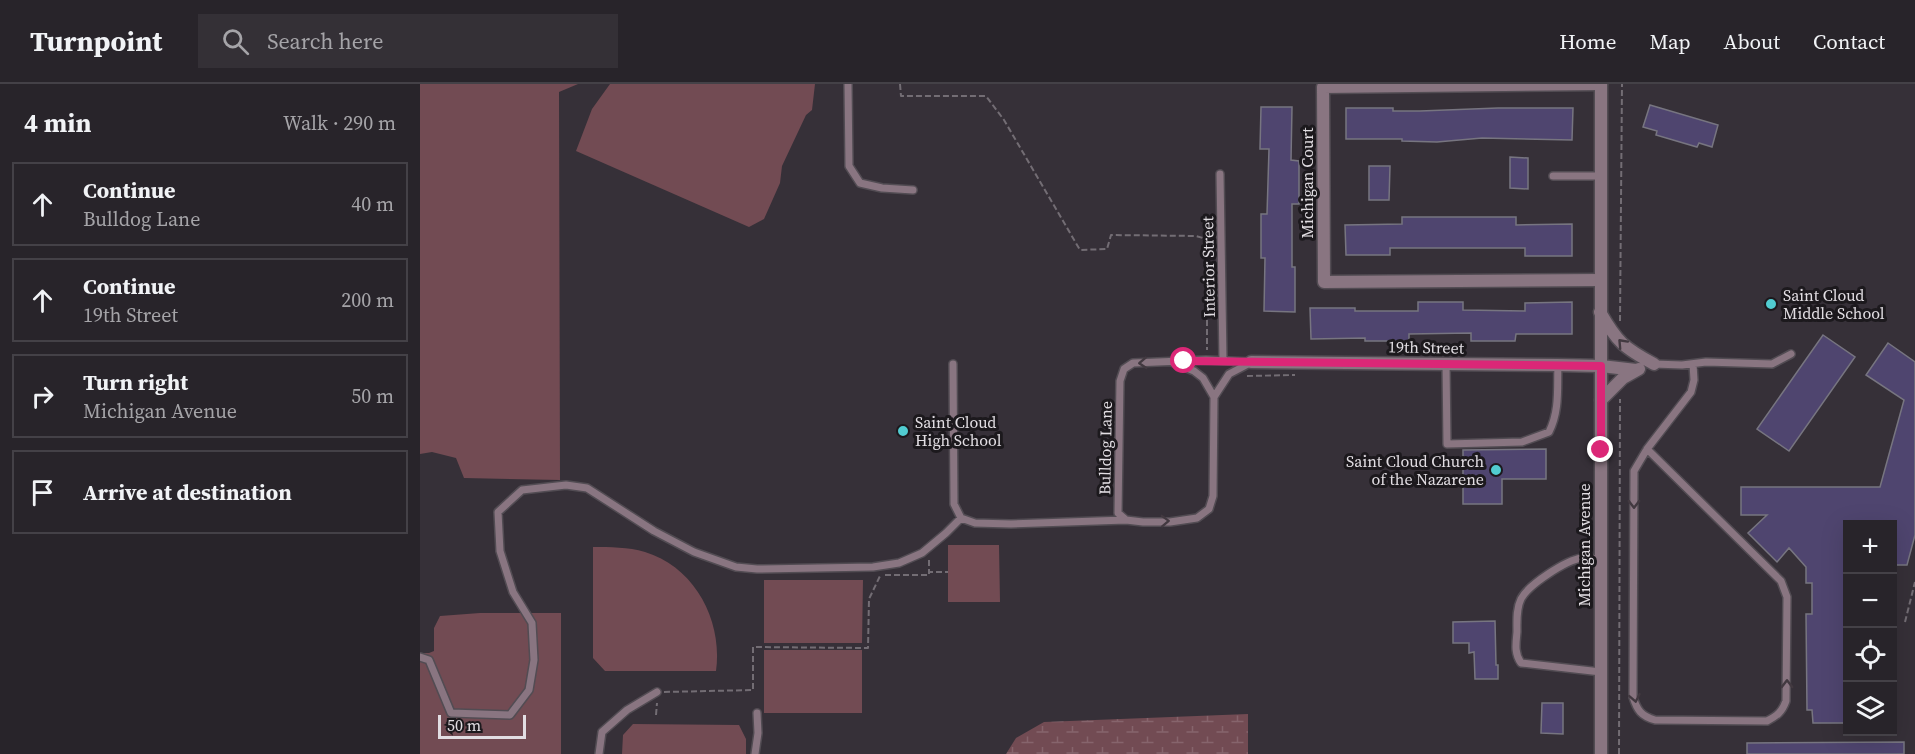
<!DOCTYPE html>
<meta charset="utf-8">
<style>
:root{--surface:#28242a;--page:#343036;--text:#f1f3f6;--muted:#a5a4a8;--line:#444147}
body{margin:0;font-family:"Source Serif 4",serif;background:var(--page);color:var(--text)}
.controls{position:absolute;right:18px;bottom:18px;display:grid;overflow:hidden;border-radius:0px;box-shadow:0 6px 24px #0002}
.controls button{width:54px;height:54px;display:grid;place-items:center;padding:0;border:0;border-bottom:2px solid var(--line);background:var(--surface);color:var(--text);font:30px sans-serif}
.scale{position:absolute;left:18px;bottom:15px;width:88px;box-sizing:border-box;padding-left:6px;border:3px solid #e2dee3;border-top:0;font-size:16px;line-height:21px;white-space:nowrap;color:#e2dee3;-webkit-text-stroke:4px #1c191d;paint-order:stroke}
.stop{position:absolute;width:18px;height:18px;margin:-14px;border:4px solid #db2777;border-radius:50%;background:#fff}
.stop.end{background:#db2777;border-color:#fff;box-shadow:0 2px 6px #0008}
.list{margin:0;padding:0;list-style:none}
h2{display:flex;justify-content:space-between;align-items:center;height:78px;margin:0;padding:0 24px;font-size:26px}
h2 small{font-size:20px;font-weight:400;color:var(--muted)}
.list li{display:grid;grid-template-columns:39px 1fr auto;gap:18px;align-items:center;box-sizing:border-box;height:84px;margin:0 12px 12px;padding:0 12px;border:2px solid var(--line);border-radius:0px}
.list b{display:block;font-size:22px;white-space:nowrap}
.list p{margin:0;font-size:20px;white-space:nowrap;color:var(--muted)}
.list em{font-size:20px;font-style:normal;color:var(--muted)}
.icon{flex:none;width:33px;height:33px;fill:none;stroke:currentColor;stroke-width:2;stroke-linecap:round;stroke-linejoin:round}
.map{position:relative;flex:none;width:1495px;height:670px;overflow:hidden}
header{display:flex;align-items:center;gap:36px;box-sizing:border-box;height:84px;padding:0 30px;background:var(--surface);border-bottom:2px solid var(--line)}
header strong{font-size:28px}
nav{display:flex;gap:33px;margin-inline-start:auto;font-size:21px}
.search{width:420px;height:54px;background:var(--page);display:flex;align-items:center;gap:15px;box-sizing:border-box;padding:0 21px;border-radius:0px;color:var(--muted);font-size:22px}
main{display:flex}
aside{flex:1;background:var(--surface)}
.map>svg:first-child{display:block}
.green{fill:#724b53}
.wetland{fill:url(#wetland-marsh)}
.building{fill:#4f456f;stroke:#777580;stroke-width:1.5}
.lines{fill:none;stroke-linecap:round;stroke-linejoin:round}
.service-casing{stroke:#524c53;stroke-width:10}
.minor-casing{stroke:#524c53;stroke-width:15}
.tertiary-casing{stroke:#524c53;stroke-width:15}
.path{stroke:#736d74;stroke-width:2;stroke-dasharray:6 3;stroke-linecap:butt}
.service{stroke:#897581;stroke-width:7}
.minor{stroke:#897581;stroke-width:12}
.tertiary{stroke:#897581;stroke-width:12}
.oneway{stroke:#423940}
.route{stroke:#db2777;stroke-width:8}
.poi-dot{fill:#51ccd1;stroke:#1c191d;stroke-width:2}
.labels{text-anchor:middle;stroke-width:6;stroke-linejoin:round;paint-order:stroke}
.street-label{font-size:16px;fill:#e2dee3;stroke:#1c191d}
.poi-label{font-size:16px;fill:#e2dee3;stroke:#1c191d;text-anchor:start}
</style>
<header>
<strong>Turnpoint</strong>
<div class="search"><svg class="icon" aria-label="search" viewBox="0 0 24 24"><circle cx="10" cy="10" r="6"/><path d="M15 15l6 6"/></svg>Search here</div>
<nav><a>Home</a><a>Map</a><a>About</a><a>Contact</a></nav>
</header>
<main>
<aside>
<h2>4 min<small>Walk · 290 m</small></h2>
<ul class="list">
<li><svg class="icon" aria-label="ahead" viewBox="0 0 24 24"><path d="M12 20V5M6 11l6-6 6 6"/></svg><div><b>Continue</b><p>Bulldog Lane</p></div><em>40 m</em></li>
<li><svg class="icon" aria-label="ahead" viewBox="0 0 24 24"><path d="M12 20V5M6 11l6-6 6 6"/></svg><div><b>Continue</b><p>19th Street</p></div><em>200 m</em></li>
<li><svg class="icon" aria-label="right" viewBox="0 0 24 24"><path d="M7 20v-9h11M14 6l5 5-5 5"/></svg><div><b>Turn right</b><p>Michigan Avenue</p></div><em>50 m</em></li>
<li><svg class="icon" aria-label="arrive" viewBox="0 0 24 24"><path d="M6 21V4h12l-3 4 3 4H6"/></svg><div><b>Arrive at destination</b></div></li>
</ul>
</aside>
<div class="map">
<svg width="1495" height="670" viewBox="0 0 1495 670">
<defs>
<pattern id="wetland-marsh" width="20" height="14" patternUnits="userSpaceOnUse" patternTransform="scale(1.5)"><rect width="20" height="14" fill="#724b53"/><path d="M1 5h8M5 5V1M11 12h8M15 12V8" fill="none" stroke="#86646c"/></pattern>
</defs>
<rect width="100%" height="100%" fill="#363038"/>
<path class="green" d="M0 0H158L139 8 140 396 44 394 36 374 12 368 0 370Z
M190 0H395L392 26 386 31 362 82 360 99 344 135 329 143 156 67 172 25Z
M528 461H579L580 518H528Z
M173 463C190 463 208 463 225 468 275 483 303 537 296 587H185L173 574Z
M344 496H443L442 559H344Z
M60 529H141V670H0V569H9L14 567V544L20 532Z
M344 566H442V629H344Z
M213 640 319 641 326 655V670H202L203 651Z"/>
<path class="wetland" d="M828 630V670H586L596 654 624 638Z"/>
<path class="building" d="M1230 21 1298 41 1292 63 1279 59 1277 63 1236 51 1237 47 1223 43Z
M841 23H872L871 76 879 77V120H872V183H875V228L844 227 845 174H841V130H847L849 65H840Z
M926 24H973V27H1000L1078 24H1153L1152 56 1062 54 1017 58 982 57V55H926Z
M1090 73 1108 74V105L1090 104Z
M949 82H970L969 116H949Z
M982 133H1096V141L1152 140V172H1105V164H970V171H926L925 141 982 140Z
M998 218H1043V226L1105 227V219L1152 218V250H1096L1095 257H1051V249L989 250V257H945V254L891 255 890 224H935V227H998Z
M1403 251 1435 273 1369 367 1337 345Z
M1468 259 1495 278V451L1487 481H1473V441H1428V639H1393L1392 626H1387L1386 530H1392V499H1386V483L1369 464 1357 478 1328 449 1347 431H1321V403H1460L1484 316 1446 291Z
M1126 365V395H1082V420H1043V366Z
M1075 537 1076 581H1078V595H1055L1054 568 1049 569V559H1033V538Z
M1122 619H1143V650L1121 649Z
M1484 658V670H1327V659Z"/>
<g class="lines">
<defs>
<path id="service" d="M428 0 429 82 440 99 462 104 493 106
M800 90 803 276
M1133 92H1180
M752 278 774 287 783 294 794 313 793 412 789 425 777 434 750 438H723L706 436 698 429 700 297 704 285 713 279 786 276 831 278
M533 280 534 420 541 434 555 439 591 440 706 436
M1026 280 1027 360 1102 358 1129 348C1140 326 1137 304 1138 281
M1234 280 1262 281 1286 278 1352 280 1371 270
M794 313 809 290 830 279
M1227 365 1361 497 1367 513 1366 617C1362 628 1357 632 1347 637L1235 636C1221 632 1217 626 1213 613L1214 387 1227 365 1271 308 1274 296 1273 280
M1181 475C1175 475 1168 474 1162 474 1146 476 1108 501 1101 515 1096 525 1097 537 1097 548 1096 559 1094 569 1101 579L1181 588
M0 573 9 576 31 629 90 631 109 606 114 576 112 539 93 508 80 467 78 428 102 406 146 401 167 404 234 447 274 468 316 483 337 485 453 483 479 479 502 469 526 449 541 434
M179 670 182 648 207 626 237 608
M335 670 338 649 337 629"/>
<path id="minor" d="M1180 196 904 198 903 3 1181 0
M1180 228C1197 258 1204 264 1234 280
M831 278 1138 281 1181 282 1216 286
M1181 316 1203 294 1219 285"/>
<path id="tertiary" d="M1181 0V670"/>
</defs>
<use href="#service" class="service-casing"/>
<use href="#minor" class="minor-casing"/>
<use href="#tertiary" class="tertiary-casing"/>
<path class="path" d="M480 0 481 12H566L584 36 660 166 687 165 691 151 776 152 783 154 787 159V266
M1200 237 1202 0
M827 292 875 291
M509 476V488
M465 491H509V488H528
M1485 538 1495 498
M244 608 333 606V563L448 564 449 515 460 492
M236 631 237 619
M1199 670 1200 315"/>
<use href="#service" class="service"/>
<use href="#minor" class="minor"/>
<use href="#tertiary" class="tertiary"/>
</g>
<defs><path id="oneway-chevron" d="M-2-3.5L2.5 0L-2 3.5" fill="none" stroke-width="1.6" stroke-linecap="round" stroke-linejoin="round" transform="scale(1.5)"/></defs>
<g class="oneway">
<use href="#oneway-chevron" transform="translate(1202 259) rotate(-133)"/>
<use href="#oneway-chevron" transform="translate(723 279) rotate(177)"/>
<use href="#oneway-chevron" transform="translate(1214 420) rotate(90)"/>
<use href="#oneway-chevron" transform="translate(745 437) rotate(-2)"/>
<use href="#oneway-chevron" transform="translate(1367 600) rotate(-90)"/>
<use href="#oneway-chevron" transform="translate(1215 614) rotate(79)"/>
</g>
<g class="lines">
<path class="route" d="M764 277 1181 282V366"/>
</g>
<g class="poi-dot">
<circle cx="1351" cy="220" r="6"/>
<circle cx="483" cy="347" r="6"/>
<circle cx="1076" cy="386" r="6"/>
</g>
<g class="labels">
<g class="street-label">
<text transform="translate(887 99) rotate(-90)" y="6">Michigan Court</text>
<text transform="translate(788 183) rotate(-91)" y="6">Interior Street</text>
<text transform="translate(1006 263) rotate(1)" y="6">19th Street</text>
<text transform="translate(685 364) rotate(-89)" y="6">Bulldog Lane</text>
<text transform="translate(1164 461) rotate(-90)" y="6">Michigan Avenue</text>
</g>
<g class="poi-label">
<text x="1363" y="217">Saint Cloud<tspan x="1363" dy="18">Middle School</tspan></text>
<text x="495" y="344">Saint Cloud<tspan x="495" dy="18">High School</tspan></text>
<text x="1064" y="383" text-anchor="end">Saint Cloud Church<tspan x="1064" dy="18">of the Nazarene</tspan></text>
</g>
</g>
</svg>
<div class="controls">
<button>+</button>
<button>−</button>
<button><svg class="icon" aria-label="locate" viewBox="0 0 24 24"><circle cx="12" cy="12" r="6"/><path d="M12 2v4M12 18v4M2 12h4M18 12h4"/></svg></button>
<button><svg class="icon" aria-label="layers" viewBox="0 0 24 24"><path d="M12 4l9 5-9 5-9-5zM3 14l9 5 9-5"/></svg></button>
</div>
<div class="scale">50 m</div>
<div class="stop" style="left:764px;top:277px"></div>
<div class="stop end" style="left:1181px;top:366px"></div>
</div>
</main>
